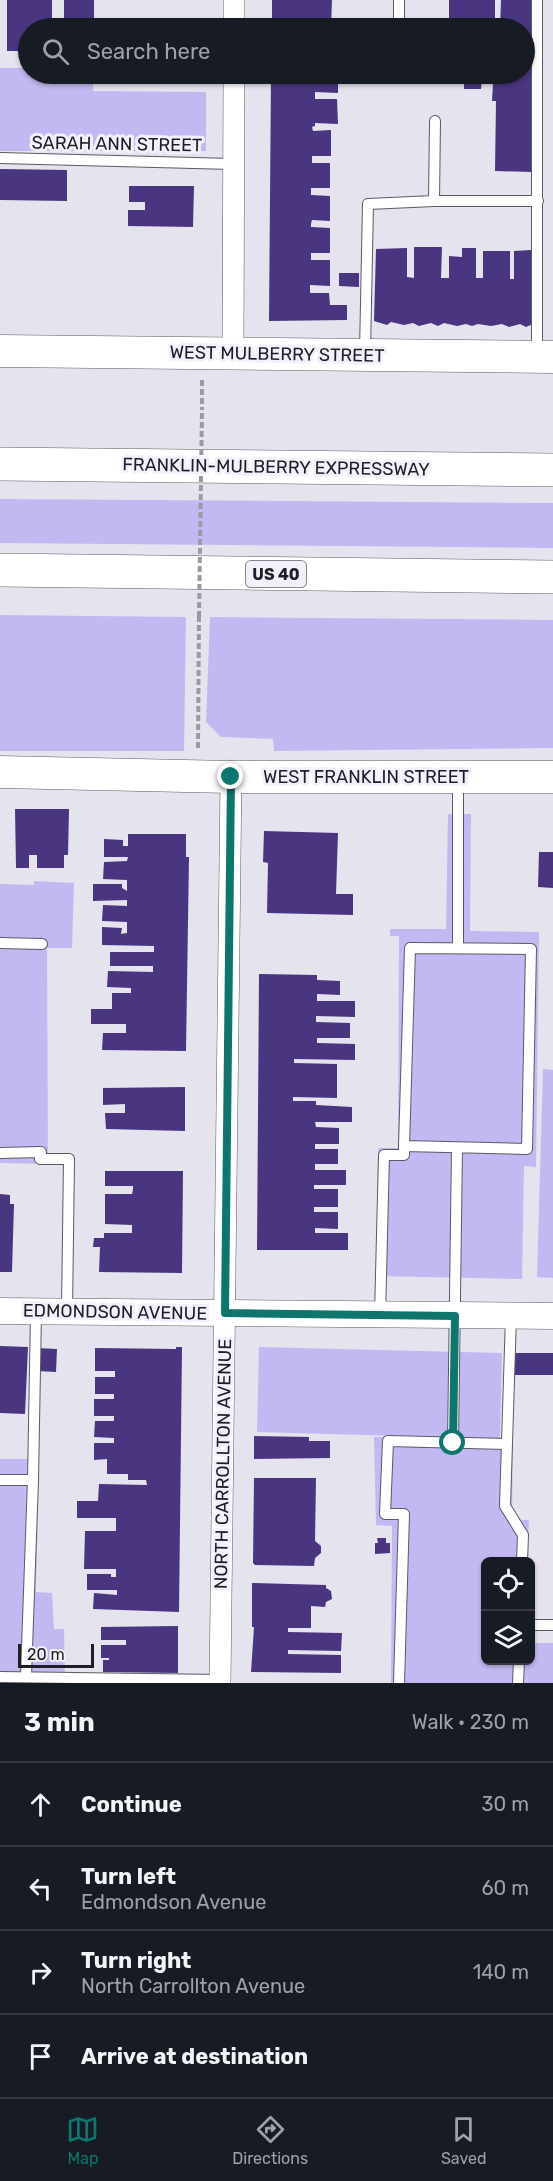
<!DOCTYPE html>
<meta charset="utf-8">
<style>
:root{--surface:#171b24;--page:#242831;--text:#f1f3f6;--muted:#9ea1a6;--line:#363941;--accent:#0f766e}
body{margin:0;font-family:Rubik,sans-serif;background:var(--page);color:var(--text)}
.controls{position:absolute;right:18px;bottom:18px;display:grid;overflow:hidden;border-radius:9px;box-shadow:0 2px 4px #0004}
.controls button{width:54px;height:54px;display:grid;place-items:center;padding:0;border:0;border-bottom:2px solid var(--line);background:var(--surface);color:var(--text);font:30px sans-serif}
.scale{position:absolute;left:18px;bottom:15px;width:76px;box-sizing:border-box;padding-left:6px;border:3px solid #1f1f23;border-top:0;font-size:16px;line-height:21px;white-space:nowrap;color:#1f1f23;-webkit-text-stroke:4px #f2f1fb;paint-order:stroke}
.stop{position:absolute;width:18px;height:18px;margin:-14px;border:4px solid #0f766e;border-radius:50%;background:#fff}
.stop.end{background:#0f766e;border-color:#fff;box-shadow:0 2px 6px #0008}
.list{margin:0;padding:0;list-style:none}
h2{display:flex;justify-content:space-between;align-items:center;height:78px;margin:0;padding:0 24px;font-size:26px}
h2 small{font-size:20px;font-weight:400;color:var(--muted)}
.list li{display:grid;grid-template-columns:39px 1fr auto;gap:18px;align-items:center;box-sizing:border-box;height:84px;padding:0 24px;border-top:2px solid var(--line)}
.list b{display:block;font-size:22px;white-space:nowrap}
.list p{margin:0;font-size:20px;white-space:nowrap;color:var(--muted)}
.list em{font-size:20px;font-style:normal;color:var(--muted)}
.icon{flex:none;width:33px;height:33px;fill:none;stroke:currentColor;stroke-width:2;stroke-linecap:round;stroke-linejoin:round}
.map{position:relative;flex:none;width:553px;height:1683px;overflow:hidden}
.search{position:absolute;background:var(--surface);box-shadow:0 2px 4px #0004;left:18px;right:18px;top:18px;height:66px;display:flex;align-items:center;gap:15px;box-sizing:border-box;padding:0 21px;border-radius:33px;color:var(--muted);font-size:22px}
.sheet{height:414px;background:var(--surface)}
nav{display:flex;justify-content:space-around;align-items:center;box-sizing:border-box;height:84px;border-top:2px solid var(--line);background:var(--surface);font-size:16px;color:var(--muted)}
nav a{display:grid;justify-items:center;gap:3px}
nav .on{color:var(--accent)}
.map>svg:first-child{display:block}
.green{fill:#c3b9f2}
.building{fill:#4a3580}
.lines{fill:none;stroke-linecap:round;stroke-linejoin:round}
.service-casing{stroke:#5b5a63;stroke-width:12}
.minor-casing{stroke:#5b5a63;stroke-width:22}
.tertiary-casing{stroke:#5b5a63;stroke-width:27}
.primary-casing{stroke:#5b5a63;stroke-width:33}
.motorway-casing{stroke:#5b5a63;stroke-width:34}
.path{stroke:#9b99a2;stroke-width:4;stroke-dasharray:6 3;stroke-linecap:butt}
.service{stroke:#fff;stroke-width:10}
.minor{stroke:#fff;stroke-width:21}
.tertiary{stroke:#fff;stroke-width:26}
.primary{stroke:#fff;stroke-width:32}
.motorway{stroke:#fff;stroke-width:33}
.path-bridge{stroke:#9b99a2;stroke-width:4;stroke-dasharray:6 3;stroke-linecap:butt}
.route{stroke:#0f766e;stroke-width:8}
.labels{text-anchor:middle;stroke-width:6;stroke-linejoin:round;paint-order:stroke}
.shield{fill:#f2f1fb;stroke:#5e5e64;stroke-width:1.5}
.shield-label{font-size:16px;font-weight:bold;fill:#1f1f23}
.street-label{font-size:18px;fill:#1f1f23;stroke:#f2f1fb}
</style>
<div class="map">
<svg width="553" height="1683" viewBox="0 0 553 1683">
<rect width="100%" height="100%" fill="#e5e3ee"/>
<path class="green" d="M0 68H28V74H93V91L206 92V151H0Z
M0 499 553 503V548L0 543Z
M0 615 186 617 184 751H0Z
M210 617 553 620V748L274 751 273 739 221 737 206 722Z
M448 814H471L470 931 539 932 536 1167 524 1166 522 1279 377 1276 378 1148H398L399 936H390V929H446Z
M34 881 74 883 72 948H47L48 1164 0 1163V884L34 885Z
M543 1069 553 1070V1278L537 1277Z
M259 1347 502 1353 500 1438H513L512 1520H529L527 1561 486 1562V1660H530L531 1643H553V1683H391L392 1526 376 1525 374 1437H436L257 1432Z
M0 1459H39L36 1592 52 1593 54 1629H64L65 1683H0Z"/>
<path class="building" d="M7 0H52V28H28V51H7Z
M64 0H94V28H64Z
M272 0H332L331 28H272Z
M449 0H495V28H449Z
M501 0H535L532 172 495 171 496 101H492L493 84H499L500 74H525V28H500Z
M271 74H356V80H338V93L315 92V99H337L338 124 315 123V126L312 127 313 131 331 130V156H312V163H330V188H311V195L330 196V221L312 220 311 224V227L330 228V253H311V260H330V286L310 285V293H329L330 305H347V320L269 321Z
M449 74H495V77H482L481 89H464V77H449Z
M0 169 67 170V201L0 200Z
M129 186H194L193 227 128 226V210H145V202H129Z
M414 247H442L441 278H449V256L462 257V248H476V278H483V251H510V279H514V251L531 250V320L533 319V324L526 327 520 324 509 327 502 324 491 326 478 324 472 326 466 324 457 326 444 323 438 326 431 323 419 326 413 323 404 325 391 322 387 325 374 321 376 249 407 248V277L414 278Z
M339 273H359V287L339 286Z
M15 809H69L68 855H64V868H37V855H29V868H16Z
M264 831 338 833 336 894H353V915L267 913 268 863 263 862Z
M128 834H186V857H189L186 1051 102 1050 103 1033H126V1024H91V1009H112V993H131V988L107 987 108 971 153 972V966H110V952H154V946L102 945V927L122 928 121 934 127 933V922L102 921 103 905 127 906V900L93 901V884H122V888L127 891V880L103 879 104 862 127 861 128 857H104V839L123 840V846H128Z
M539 852H553V888L538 887Z
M259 974 317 975V980L340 981V995L317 994V1001H355V1017L316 1016V1022L350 1023V1038H317V1043L355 1044V1060L294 1059V1063L337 1064V1098L293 1097V1101H316V1105L352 1107V1122H315L316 1127 339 1128V1144H315V1149H338V1164H315V1170H346V1185H314V1189H338V1207H314V1212H338V1229L315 1228V1233H348V1250H257Z
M185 1087V1131L106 1129 105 1113H125V1104L103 1105V1088Z
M105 1171H183L182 1273 99 1272 100 1247H93L94 1238H104V1233H132V1225L105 1224V1194H132L133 1190V1186H105Z
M0 1194 10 1195V1204H14L12 1272H0Z
M0 1346 28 1347 25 1414 0 1413Z
M176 1347H182L179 1612 93 1609 94 1593 117 1595V1590H87V1574H111V1577H116V1569H84L85 1531H116V1518H77V1501H98L99 1484 147 1485 146 1480H128V1474H107V1459L94 1460V1443H114V1438L94 1437 95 1421H114V1416H94V1399H114V1394H95V1377H115V1371H95V1348L176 1349Z
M37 1348 57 1349 56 1372 37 1371Z
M515 1353H553V1375H515Z
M254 1436 309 1437V1441H330V1458L254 1459Z
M254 1478H316L315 1541 321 1546V1553L315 1558 314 1566 255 1565 253 1563Z
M377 1538H386V1543H390V1553L375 1554V1543H378Z
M252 1583 326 1585V1588L331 1591 332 1599 326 1602 325 1607 311 1606V1628H288V1632L342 1633 341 1651 288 1650V1654L341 1655V1673L251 1672 254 1627H252Z
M178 1626V1673L103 1672V1660H109V1658H101V1645H126V1640H101V1627Z"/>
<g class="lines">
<defs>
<path id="service" d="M399 0V28
M537 0V354
M399 74V77
M0 158 233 164
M434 201H538
M365 352 368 204 434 201 435 121
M458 780V948
M0 943 42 944
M410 948 531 949 527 1149 404 1146Z
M0 1153 41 1152 40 1159H69L67 1311
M380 1315 384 1155H404V1146
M511 1316 505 1506 523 1535 522 1562
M453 1443 457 1148
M0 1480H33
M530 1625H553
M26 1676 33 1480 36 1312
M0 1677 220 1680
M399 1683 404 1514H385L388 1441 507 1444
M518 1683 519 1660"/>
<path id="minor" d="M234 28V0
M233 354 234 74
M220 1683 231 777"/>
<path id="tertiary" d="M0 1311 553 1316"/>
<path id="primary" d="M0 351 553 357
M0 772 231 777H553"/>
<path id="motorway" d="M0 464 553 470
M0 570 553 577"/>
</defs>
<use href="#service" class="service-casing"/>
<use href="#minor" class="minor-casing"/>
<use href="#tertiary" class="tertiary-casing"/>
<use href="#primary" class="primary-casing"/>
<use href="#motorway" class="motorway-casing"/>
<path class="path" d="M202 380V409
M198 748 199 617"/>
<use href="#service" class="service"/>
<use href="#minor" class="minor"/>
<use href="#tertiary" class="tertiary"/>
<use href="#primary" class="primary"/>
<use href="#motorway" class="motorway"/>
<path class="path-bridge" d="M199 617 202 409"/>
</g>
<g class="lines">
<path class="route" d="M231 777 225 1313 455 1316 453 1443"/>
</g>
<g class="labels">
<rect class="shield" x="246" y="561" width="60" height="26" rx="4.5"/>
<g class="shield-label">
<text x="276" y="580">US 40</text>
</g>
<g class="street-label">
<text transform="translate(117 144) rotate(1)" y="6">SARAH ANN STREET</text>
<text transform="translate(277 354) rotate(1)" y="6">WEST MULBERRY STREET</text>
<text transform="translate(276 467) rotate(1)" y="6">FRANKLIN-MULBERRY EXPRESSWAY</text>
<text x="366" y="783">WEST FRANKLIN STREET</text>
<text transform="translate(115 1312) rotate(1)" y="6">EDMONDSON AVENUE</text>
<text transform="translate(223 1464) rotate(-89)" y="6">NORTH CARROLLTON AVENUE</text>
</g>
</g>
</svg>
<div class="controls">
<button><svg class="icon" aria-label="locate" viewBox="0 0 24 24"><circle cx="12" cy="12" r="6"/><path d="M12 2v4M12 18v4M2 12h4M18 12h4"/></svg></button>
<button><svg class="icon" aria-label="layers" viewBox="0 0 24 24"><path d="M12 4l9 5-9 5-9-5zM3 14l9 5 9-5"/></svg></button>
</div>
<div class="scale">20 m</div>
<div class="stop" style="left:453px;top:1443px"></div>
<div class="stop end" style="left:231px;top:777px"></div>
<div class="search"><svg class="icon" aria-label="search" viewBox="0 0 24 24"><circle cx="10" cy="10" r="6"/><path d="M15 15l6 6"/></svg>Search here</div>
</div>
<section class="sheet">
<h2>3 min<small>Walk · 230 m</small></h2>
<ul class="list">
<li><svg class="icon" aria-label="ahead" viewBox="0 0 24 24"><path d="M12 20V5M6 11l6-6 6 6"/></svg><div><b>Continue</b></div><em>30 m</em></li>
<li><svg class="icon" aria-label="left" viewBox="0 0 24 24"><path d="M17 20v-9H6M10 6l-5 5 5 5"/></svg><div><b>Turn left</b><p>Edmondson Avenue</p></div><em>60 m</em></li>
<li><svg class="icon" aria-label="right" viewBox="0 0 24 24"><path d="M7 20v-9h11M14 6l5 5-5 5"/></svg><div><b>Turn right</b><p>North Carrollton Avenue</p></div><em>140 m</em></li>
<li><svg class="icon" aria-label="arrive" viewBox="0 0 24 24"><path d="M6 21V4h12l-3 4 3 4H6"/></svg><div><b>Arrive at destination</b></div></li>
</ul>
</section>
<nav>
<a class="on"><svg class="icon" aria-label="map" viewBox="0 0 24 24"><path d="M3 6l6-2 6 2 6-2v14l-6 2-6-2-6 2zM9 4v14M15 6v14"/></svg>Map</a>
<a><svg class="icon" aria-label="directions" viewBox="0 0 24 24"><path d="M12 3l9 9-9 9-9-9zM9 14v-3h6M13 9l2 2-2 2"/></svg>Directions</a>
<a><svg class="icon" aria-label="saved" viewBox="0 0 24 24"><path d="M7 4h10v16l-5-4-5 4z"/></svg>Saved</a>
</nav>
